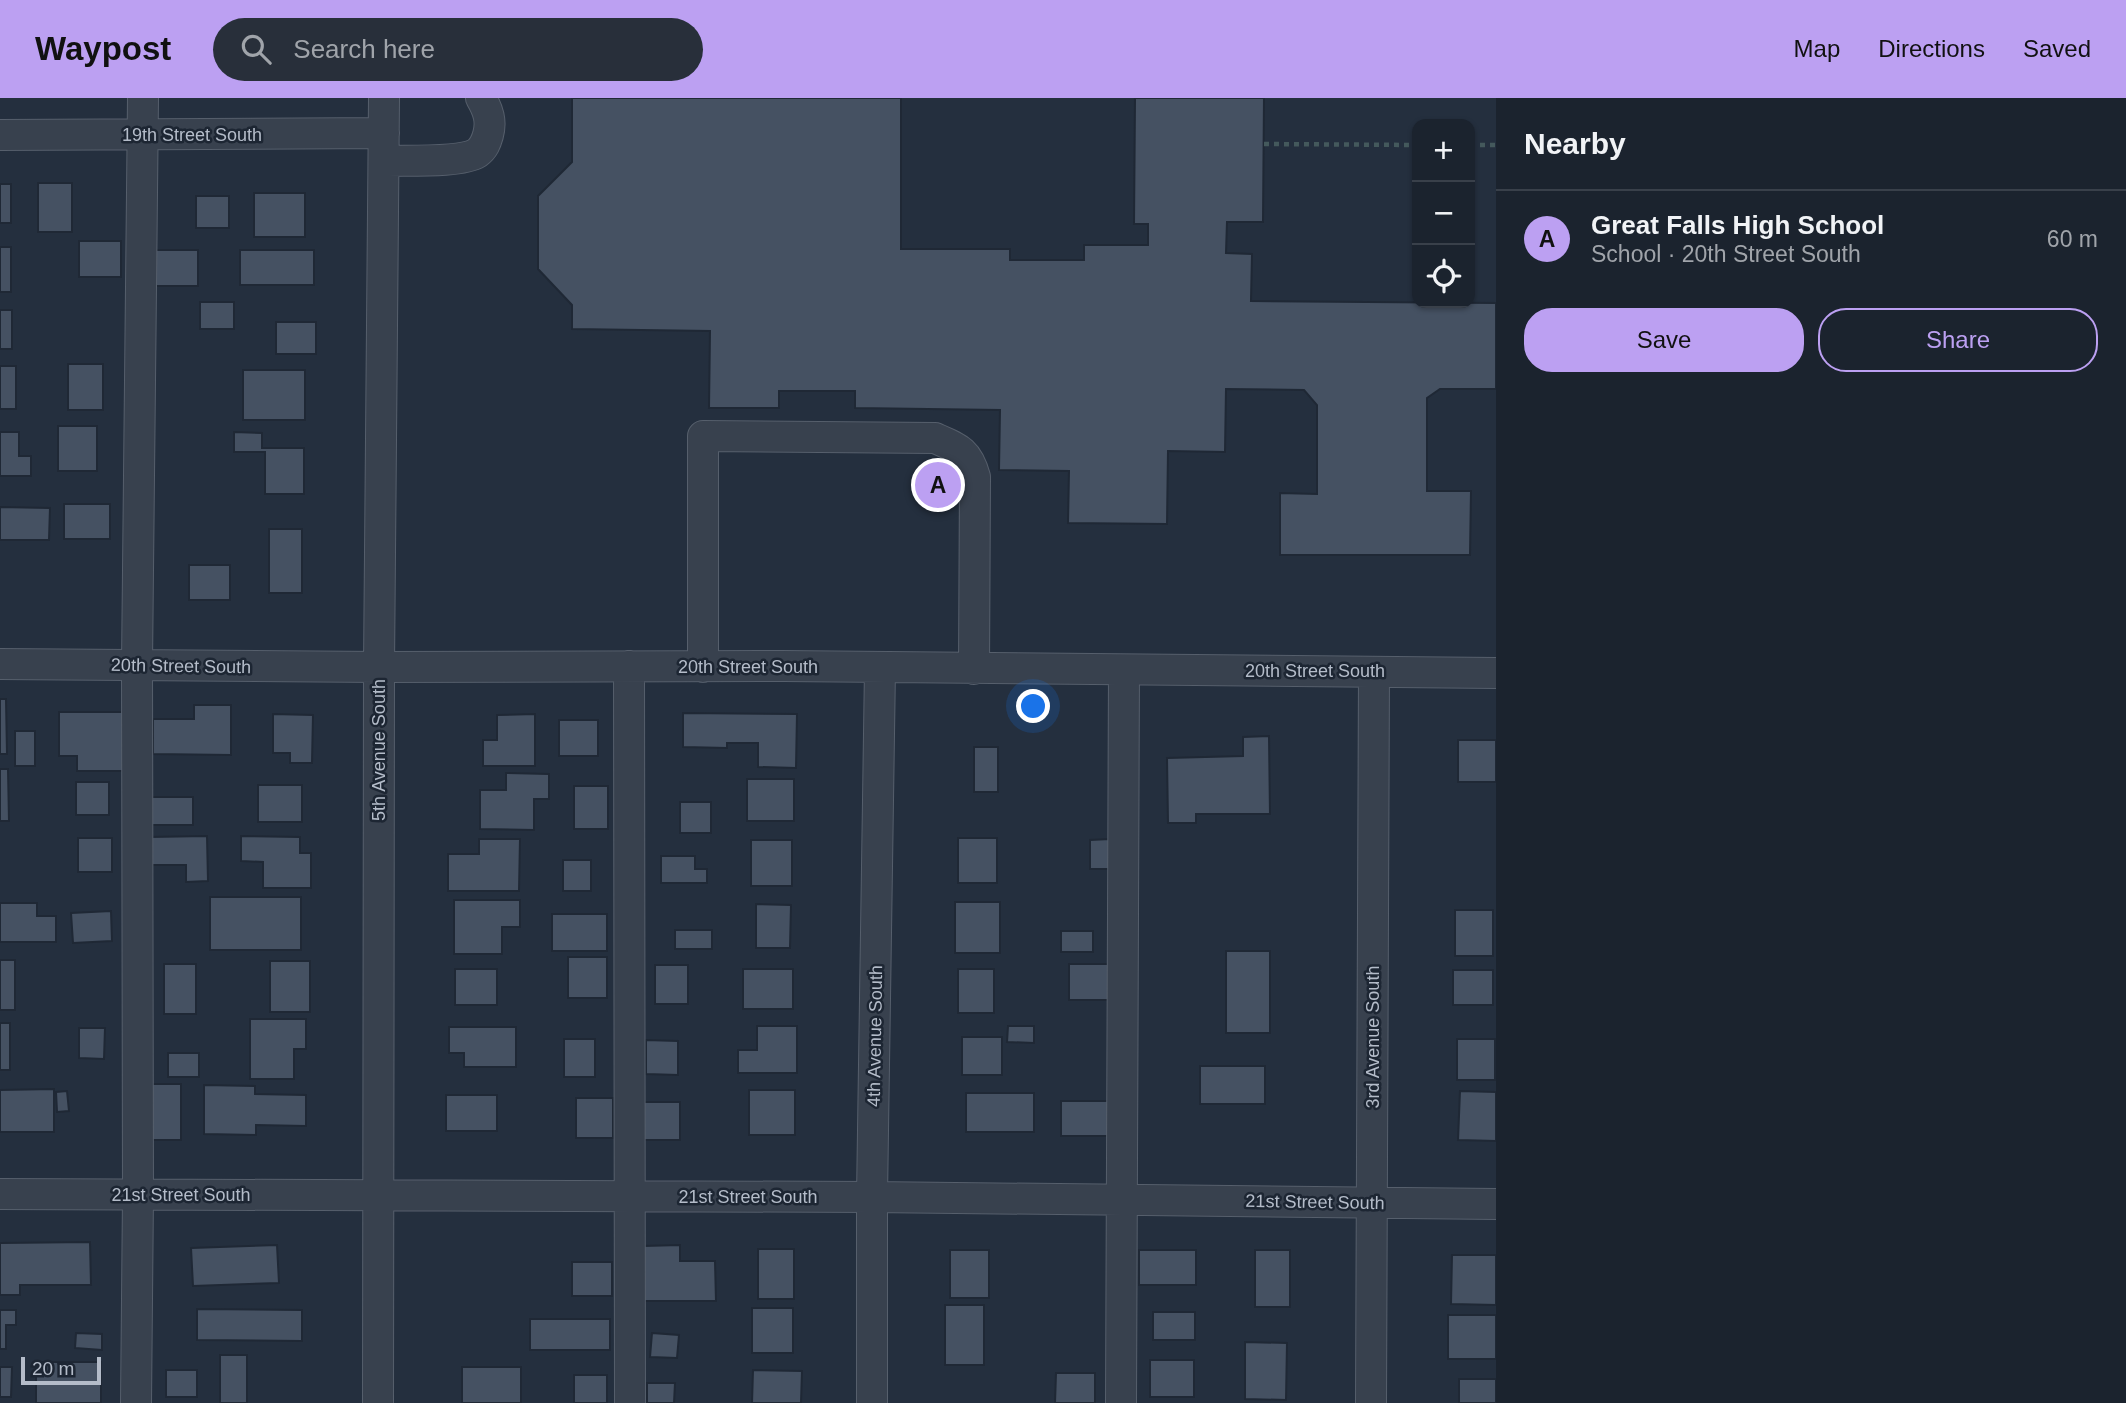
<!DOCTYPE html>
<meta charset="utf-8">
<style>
:root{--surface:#1b232e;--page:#282f3a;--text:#f1f3f6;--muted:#a0a4aa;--line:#39404a;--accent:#bca0f2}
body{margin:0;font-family:Arial,sans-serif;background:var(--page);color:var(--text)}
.controls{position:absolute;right:21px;top:21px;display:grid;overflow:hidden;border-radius:14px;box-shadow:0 2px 5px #0004}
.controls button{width:63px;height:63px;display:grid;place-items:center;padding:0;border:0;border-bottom:2px solid var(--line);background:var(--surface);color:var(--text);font:35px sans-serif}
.scale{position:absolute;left:21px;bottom:18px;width:80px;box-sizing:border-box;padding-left:7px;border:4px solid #b4bcc9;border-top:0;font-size:19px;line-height:24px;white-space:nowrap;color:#b4bcc9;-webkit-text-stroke:5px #1d2633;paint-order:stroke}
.you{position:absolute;left:1034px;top:609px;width:24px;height:24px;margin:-18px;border:5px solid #fff;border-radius:50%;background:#1a73e8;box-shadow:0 0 0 10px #1a73e833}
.badge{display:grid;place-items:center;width:46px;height:46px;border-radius:50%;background:var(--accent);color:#111;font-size:23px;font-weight:700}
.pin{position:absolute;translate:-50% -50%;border:4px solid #fff;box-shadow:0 2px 7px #0006}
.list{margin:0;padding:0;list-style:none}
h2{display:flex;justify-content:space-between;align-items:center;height:91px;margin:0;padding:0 28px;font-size:30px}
h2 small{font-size:23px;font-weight:400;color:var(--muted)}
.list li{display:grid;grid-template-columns:46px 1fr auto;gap:21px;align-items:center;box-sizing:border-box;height:98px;padding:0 28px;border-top:2px solid var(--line)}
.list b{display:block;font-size:26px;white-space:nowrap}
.list p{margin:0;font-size:23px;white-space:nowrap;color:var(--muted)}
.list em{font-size:23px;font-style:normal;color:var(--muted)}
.actions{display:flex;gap:14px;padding:21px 28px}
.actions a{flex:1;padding:16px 0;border:2px solid var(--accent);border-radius:28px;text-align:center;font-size:24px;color:var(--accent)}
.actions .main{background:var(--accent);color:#111}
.icon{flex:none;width:38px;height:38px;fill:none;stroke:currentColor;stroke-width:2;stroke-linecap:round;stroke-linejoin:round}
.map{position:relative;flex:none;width:1496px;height:1305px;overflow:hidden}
header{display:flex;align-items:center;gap:42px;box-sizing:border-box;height:98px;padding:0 35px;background:var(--accent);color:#111}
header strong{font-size:33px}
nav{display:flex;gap:38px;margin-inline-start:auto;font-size:24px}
.search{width:490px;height:63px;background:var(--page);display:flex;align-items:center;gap:18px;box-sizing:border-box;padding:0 24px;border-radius:38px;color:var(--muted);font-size:26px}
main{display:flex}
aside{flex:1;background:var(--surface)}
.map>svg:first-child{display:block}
.building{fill:#455162;stroke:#1f2835;stroke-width:2}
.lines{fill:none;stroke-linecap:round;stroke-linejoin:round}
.minor-casing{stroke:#565f6c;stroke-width:32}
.path{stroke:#44595c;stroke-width:4.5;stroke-dasharray:5 5;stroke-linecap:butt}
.minor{stroke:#38414e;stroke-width:30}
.labels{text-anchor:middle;stroke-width:5;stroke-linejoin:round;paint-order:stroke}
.street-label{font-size:18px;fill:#b4bcc9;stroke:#1d2633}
</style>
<header>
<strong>Waypost</strong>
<div class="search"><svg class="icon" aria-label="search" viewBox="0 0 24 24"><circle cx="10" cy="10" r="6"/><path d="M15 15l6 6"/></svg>Search here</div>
<nav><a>Map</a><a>Directions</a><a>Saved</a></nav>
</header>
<main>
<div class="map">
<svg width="1496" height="1305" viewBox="0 0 1496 1305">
<rect width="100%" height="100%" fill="#242f3e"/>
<path class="building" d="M572 0H901V151H1010V162H1084V147H1148V126H1134L1135 0H1264L1263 124H1227L1226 155 1252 156 1251 203 1496 205V291H1440L1427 300V393H1471L1470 457H1280V395L1317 396V307L1304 292 1226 291 1225 354 1168 353 1167 426 1068 425 1069 373 999 372 1000 312 855 310V293H779V310H709L710 233 572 231V207L538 171V98L572 64Z
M38 85H72V134H38Z
M0 86H11V125H0Z
M254 95H305V139H254Z
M196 98H229V130H196Z
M79 143H121V179H79Z
M0 149H11V194H0Z
M151 152H198V188H151Z
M240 152H314V187H240Z
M200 204H234V231H200Z
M0 212H12V251H0Z
M276 224H316V256H276Z
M68 266H103V312H68Z
M0 268H16V311H0Z
M243 272H305V322H243Z
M58 328H97V373H58Z
M0 334H19V358H31V378H0Z
M234 334 262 335V350H304V396H265V354H234Z
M64 406H110V441H64Z
M0 409 50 410 49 442H0Z
M269 431H302V495H269Z
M189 467H230V502H189Z
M0 601H6L7 656H0Z
M194 607H231V657L153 656V621H194Z
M59 614H126L125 673H77V658H59Z
M683 615 797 616 796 670 758 669V645H727V650L683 649Z
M273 616 313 617 312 665H290V655H273Z
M535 616V668H483V642H497V617Z
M559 622H598V658H559Z
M15 633H35V668H15Z
M1269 638 1270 716H1196V725H1168L1167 660 1243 658V639Z
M1458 642H1496V684H1458Z
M974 649H998V694H974Z
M0 671H8L9 723H0Z
M506 675 549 676V701H534V732L480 731V692H506Z
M747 681H794V723H747Z
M76 684H109V717H76Z
M258 687H302V724H258Z
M574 688H608V731H574Z
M152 699H193V727H152Z
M680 704H711V735H680Z
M207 738 208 783 186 784V767H150L149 739Z
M241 738 300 739V755H311V790H263V764L241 763Z
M78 740H112V774H78Z
M958 740H997V785H958Z
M479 741H520L519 793H448V756H479Z
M1110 741 1111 771H1090V742Z
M751 742H792V788H751Z
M661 758H695V771H707V785H661Z
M563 762H591V793H563Z
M210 799H301V852H210Z
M454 802H520V829H502V856H454Z
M955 804H1000V855H955Z
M0 805H37V818H56V844H0Z
M756 806 791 807 790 850H756Z
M1455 812H1493V858H1455Z
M111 813 112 843 73 845 71 815Z
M552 816H607V853H552Z
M675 832H712V851H675Z
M1061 833H1093V854H1061Z
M1226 853H1270V935H1226Z
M568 859H607V900H568Z
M0 862H15V912H0Z
M270 863H310V914H270Z
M164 866H196V916H164Z
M1069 866H1116V902H1069Z
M655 867H688V906H655Z
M455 871H497V907H455Z
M743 871H793V911H743Z
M958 871H994V915H958Z
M1453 872H1493V907H1453Z
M250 921H306V951H294V981H250Z
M0 925H10V972H0Z
M757 928H797V975H738V952H757Z
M1008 928H1034V945L1007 944Z
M449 929H516V969H464V955H449Z
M79 930H105L104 961 79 960Z
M962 939H1002V977H962Z
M564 941H595V979H564Z
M1457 941H1495V982H1457Z
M646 942 678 943V977L646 976Z
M168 955H199V979H168Z
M1200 968H1265V1006H1200Z
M148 986H181V1042H148Z
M204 987 255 988V996L306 997V1028L256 1027V1037L204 1036Z
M54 991V1034H0V992Z
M749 992H795V1037H749Z
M67 993 69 1013 57 1014 56 994Z
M1460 993 1496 994V1043L1458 1042Z
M966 995H1034V1034H966Z
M446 997H497V1033H446Z
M576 1000H613V1040H576Z
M1061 1003H1111V1038H1061Z
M644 1004H680V1042H644Z
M90 1144 91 1187H20V1197H0V1145Z
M277 1147 279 1185 193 1188 191 1150Z
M680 1147V1163H715L716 1203H643V1148Z
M758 1151H794V1201H758Z
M950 1152H989V1200H950Z
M1139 1152H1196V1187H1139Z
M1255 1152H1290V1209H1255Z
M1452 1157H1496V1207L1451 1206Z
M572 1164H612V1198H572Z
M945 1207H984V1267H945Z
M752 1210H793V1255H752Z
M197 1211 302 1212V1243L197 1242Z
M0 1212H16V1227H6V1251H0Z
M1153 1214H1195V1242H1153Z
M1448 1217H1496V1261H1448Z
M530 1221H610V1252H530Z
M76 1235 102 1236V1252L75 1250Z
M652 1235 679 1237 677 1260 650 1259Z
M1245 1244 1287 1245 1286 1302 1245 1301Z
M220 1257H247V1305H220Z
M1150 1262H1194V1299H1150Z
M36 1264H101V1305H36Z
M0 1269H12L11 1299H0Z
M462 1269H521V1305H462Z
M166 1272H197V1299H166Z
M753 1272 802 1273 801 1305H752Z
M1056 1275H1095V1305H1055Z
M574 1277H607V1305H574Z
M1459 1281H1496V1305H1459Z
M647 1285H675L674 1305H647Z"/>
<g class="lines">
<defs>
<path id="minor" d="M0 37 384 35
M384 63C405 62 461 65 477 55 484 50 486 44 488 37 492 23 488 12 481 0
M0 566 379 569 784 568 1496 575
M629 568 630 1305
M703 569V338L935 340C958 350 968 353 975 379L974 571
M0 1096 872 1099 1496 1106
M136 1305 138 1097 137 567 143 0
M378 1305 379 569 384 0
M872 1305V1099L880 570
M1121 1305 1124 572
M1371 1305 1374 574"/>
</defs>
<use href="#minor" class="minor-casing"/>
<path class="path" d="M1264 46 1417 47
M1470 47H1496"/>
<use href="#minor" class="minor"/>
</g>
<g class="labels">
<g class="street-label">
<text x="192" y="43">19th Street South</text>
<text transform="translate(181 568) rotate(1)" y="6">20th Street South</text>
<text x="748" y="575">20th Street South</text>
<text x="1315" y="579">20th Street South</text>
<text transform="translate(379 652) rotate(-90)" y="6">5th Avenue South</text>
<text transform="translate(875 938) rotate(-89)" y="6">4th Avenue South</text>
<text transform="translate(1373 939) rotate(-90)" y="6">3rd Avenue South</text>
<text x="181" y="1103">21st Street South</text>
<text x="748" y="1105">21st Street South</text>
<text transform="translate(1315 1104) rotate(1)" y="6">21st Street South</text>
</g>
</g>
</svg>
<div class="controls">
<button>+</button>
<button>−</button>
<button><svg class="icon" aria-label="locate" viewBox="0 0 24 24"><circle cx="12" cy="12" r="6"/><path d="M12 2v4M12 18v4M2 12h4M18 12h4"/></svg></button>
</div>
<div class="scale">20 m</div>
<div class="you"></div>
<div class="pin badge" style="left:938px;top:387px">A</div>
</div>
<aside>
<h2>Nearby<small></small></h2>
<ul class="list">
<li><span class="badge">A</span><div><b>Great Falls High School</b><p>School · 20th Street South</p></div><em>60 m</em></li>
</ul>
<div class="actions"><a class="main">Save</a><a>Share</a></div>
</aside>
</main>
